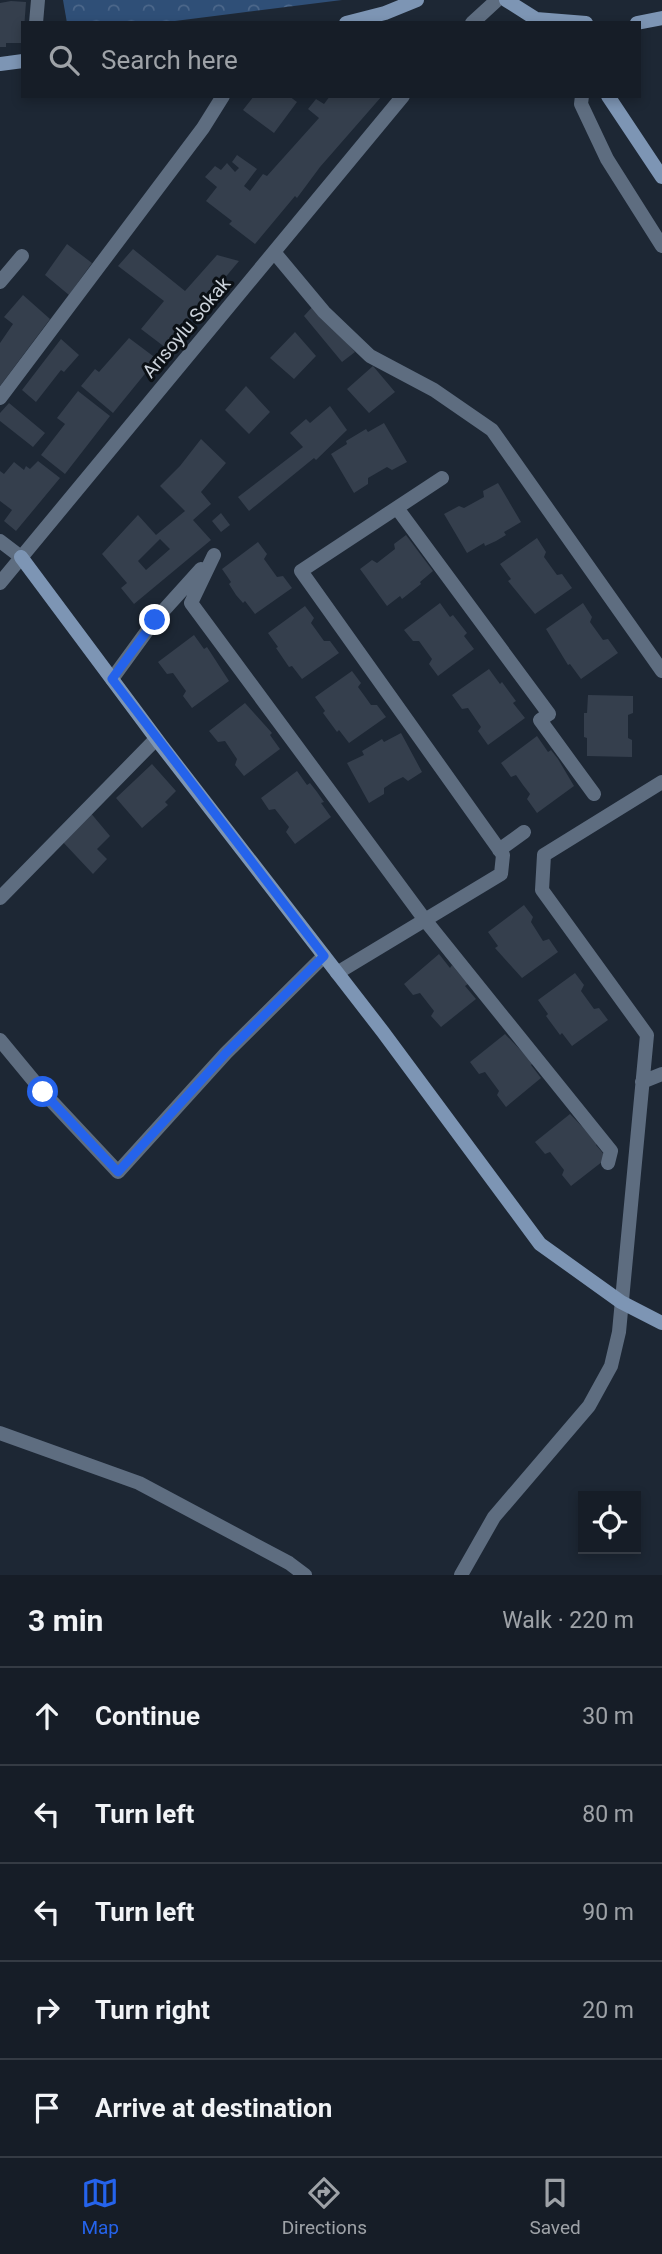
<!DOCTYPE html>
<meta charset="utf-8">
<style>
:root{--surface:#161d27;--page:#232a33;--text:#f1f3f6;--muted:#9ea2a7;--line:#353b44;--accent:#2563eb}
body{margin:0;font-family:Roboto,sans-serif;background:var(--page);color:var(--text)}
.controls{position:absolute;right:21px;bottom:21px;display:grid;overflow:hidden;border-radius:0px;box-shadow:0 4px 10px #0003}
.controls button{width:63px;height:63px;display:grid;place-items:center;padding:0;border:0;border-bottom:2px solid var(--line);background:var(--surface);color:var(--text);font:35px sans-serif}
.stop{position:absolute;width:21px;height:21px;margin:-16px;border:5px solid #2563eb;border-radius:50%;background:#fff}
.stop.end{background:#2563eb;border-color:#fff;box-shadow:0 2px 7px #0008}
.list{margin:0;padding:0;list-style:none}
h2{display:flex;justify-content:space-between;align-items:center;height:91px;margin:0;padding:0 28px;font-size:30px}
h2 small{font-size:23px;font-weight:400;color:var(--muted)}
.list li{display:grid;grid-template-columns:46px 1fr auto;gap:21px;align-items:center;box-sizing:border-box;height:98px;padding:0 28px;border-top:2px solid var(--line)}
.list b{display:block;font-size:26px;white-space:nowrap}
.list em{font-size:23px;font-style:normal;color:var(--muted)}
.icon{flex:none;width:38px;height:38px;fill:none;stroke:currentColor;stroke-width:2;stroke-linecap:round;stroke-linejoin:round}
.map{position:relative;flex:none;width:662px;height:1575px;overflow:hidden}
.search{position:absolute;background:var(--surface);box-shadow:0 4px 10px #0003;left:21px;right:21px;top:21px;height:77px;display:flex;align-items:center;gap:18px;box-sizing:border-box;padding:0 24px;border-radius:0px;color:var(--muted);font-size:26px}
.sheet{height:581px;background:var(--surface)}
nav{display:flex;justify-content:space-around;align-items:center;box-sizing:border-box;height:98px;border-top:2px solid var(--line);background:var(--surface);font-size:19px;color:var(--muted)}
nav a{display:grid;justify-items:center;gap:4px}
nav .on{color:var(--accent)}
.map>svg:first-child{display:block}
.park{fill:url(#park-crowns)}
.building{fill:#353f4d;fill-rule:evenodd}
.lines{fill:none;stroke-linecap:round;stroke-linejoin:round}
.lane{stroke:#5e6d80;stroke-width:14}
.street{stroke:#5e6d80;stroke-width:14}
.secondary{stroke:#7d95b4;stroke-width:14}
.route{stroke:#2563eb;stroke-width:9}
.labels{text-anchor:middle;stroke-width:6;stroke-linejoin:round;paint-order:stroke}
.street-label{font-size:19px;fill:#ccd3db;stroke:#0b1015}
</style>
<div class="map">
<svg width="662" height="1575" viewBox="0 0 662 1575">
<defs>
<pattern id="park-crowns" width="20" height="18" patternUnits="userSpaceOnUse" patternTransform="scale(1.75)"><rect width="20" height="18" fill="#2f4f77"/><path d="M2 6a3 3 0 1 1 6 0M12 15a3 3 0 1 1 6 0" fill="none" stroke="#4c678a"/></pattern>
</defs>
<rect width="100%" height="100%" fill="#1d2734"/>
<path class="park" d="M63 0H342L159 23H67Z"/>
<path class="building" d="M11 1 26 2 23 43H6V47H0V3Z
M254 96H289L297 102 274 133 243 110Z
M330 96H382L320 167 297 198 295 196 255 244 229 224 232 221 206 201 217 187 205 177 215 166 221 170 227 163 235 172 239 168 232 162 237 155 257 169 244 186 250 191 263 174 267 176 319 118 308 109 316 99 324 104Z
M67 244 92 263 69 295 45 275Z
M133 249 185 291 217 255 239 261 166 348 141 329 164 301 118 266Z
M23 295 50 319 0 386V343L13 324 4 317Z
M314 305 355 352 342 362 304 316Z
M295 332 316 356 294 379 270 358Z
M129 338 157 359 113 413 81 386 95 369 99 372Z
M61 339 79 355 64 372 61 370 36 402 22 390Z
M373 366 395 392 369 413 347 389Z
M246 386 270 412 249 434 225 410Z
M78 391 110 416 65 474 41 455 65 424 57 418Z
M9 403 45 433 33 447 0 421V413Z
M330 406 347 430 316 460 314 458 249 511 238 497 303 447 290 433 306 419 310 423Z
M384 423 407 462 392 470 387 467 368 478V484L354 493 331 454 347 444 346 441 366 429 368 432Z
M201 439 226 463 201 492 211 504 193 520 211 540 134 604 121 588 127 583 102 554 138 515 156 535 185 511 160 486 180 466ZM160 539 170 549 146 570 138 561Z
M38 461 60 478 16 531 4 521 12 510 0 501V471L4 474 14 462 24 470 26 466 30 469Z
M498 483 521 522 504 532 506 535 496 541 485 546 484 543 467 553 444 514 459 506 464 508 484 497 483 491Z
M221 513 230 525 221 532 212 521Z
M406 535 433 571 420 582 421 584 402 599 400 596 387 606 360 569 372 560 377 563 395 549 394 544Z
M537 538 546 552 544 557 557 575 562 574 572 588 535 614 508 581 511 579 500 564Z
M258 542 267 554 264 559 277 577 283 576 292 588 255 614 245 601 243 603 236 595 229 584 231 582 222 569Z
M440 603 450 617 453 615 467 633 464 636 474 649 438 676 429 664 432 659 419 641H413L404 630Z
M583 603 592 617 590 622 603 640 608 639 618 653 581 679 570 664 568 665 546 629Z
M305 606 314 618 311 623 324 641H330L339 653 302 679 292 666 289 667 276 648 278 647 268 633Z
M194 635 204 649 207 647 229 681 192 708 183 696 186 691 173 673 167 674 158 662Z
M489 669 500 684 502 682 510 693 516 701 513 703 525 718 488 745 478 731 481 727 468 708 462 709 452 695Z
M352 671 361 683 358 687 366 698 371 705H377L386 717 349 743 339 730 337 732 323 713 325 711 315 697Z
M588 695 633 696V713L628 715V738L632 740V757L587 756V738L584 737V713H587Z
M245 703 272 733 270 735 280 749 244 776 235 765 237 759 225 741 218 742 209 731Z
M401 733 422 772 408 781 403 777 393 782 384 788V794L369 803 347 763 364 755 362 751 382 739 384 742Z
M537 736 548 752 551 750 558 759 574 786 537 813 527 799 530 794 523 785 516 775 511 777 501 763Z
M152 764 176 791 165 802 168 805 142 828 116 798Z
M297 771 307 785 310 783 317 792 324 802 321 803 331 817 295 844 286 832 289 827 275 809 269 810 261 798Z
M89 811 110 836 97 849 107 859 93 874 61 840Z
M524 905 533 917 531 922 543 941 549 939 558 952 522 978 495 948 498 946 488 932Z
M439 954 450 968 452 965 468 984 465 986 476 999 441 1027 431 1016 434 1011 420 993 413 995 404 984Z
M575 973 584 985 581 991 594 1009 599 1008 608 1020 572 1046 562 1033 560 1035 546 1016 548 1014 538 1000Z
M505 1034 533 1063 531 1065 541 1078 506 1107 497 1095 499 1091 485 1072 479 1074 470 1062Z
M570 1114 598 1143 596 1145 607 1158 571 1186 562 1175 564 1170 550 1152 545 1154 535 1142Z"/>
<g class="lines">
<path class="lane" d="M582 96 581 104 607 159 662 246"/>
<path class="street" d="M36 23 38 0
M472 23 497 0
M274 252 324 312 370 356 434 390 492 430 662 671
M0 282 22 256
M0 398 203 128 223 96
M397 508 549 714 540 720 594 794
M0 541 21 557
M214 555 191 603 425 920 611 1151 608 1163
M0 583 403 96
M112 679 155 620 201 569
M499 850 524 832
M0 898 156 739
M337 973 501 874 503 855 301 571 442 478
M0 1040 43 1092 118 1172 226 1053 324 956
M642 1082 662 1074
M0 1433 139 1483 289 1563 305 1575
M461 1575 494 1517 589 1406 611 1366 619 1332 647 1035 542 890 544 855 662 782"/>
<path class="secondary" d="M506 0 536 19 586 23
M346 23 385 13 417 0
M637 23 662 18
M0 64 23 61
M608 96 662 177
M21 557 161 745 383 1032 540 1244 621 1302 662 1323"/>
</g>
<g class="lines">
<path class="route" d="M43 1092 118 1172 226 1053 324 956 112 679 155 620"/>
</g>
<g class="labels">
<g class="street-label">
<text transform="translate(186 327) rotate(-50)" y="7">Arısoylu Sokak</text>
</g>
</g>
</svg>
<div class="controls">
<button><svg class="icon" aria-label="locate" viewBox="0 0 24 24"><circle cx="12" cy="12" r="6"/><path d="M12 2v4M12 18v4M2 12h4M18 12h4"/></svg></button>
</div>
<div class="stop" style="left:43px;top:1092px"></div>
<div class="stop end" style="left:155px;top:620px"></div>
<div class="search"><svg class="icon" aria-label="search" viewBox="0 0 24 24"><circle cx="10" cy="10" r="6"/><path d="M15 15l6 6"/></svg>Search here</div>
</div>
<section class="sheet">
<h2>3 min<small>Walk · 220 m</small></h2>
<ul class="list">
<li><svg class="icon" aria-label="ahead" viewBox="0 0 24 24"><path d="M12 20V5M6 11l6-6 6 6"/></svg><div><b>Continue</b></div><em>30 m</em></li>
<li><svg class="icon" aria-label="left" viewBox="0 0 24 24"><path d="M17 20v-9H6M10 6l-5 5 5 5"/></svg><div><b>Turn left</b></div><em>80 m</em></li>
<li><svg class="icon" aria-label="left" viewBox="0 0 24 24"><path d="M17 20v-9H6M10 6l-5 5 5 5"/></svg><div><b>Turn left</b></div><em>90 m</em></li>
<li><svg class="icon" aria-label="right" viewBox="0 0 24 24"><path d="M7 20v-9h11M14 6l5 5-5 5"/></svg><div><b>Turn right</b></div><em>20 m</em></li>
<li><svg class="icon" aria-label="arrive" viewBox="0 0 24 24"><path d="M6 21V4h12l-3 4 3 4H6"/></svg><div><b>Arrive at destination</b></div></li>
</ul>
</section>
<nav>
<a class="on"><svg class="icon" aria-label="map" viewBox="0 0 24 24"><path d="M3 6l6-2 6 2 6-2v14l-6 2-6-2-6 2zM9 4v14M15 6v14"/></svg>Map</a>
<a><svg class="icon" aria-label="directions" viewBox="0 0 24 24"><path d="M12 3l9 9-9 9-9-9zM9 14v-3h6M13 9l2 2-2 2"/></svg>Directions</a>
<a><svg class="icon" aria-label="saved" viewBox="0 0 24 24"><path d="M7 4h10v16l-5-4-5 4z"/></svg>Saved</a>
</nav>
